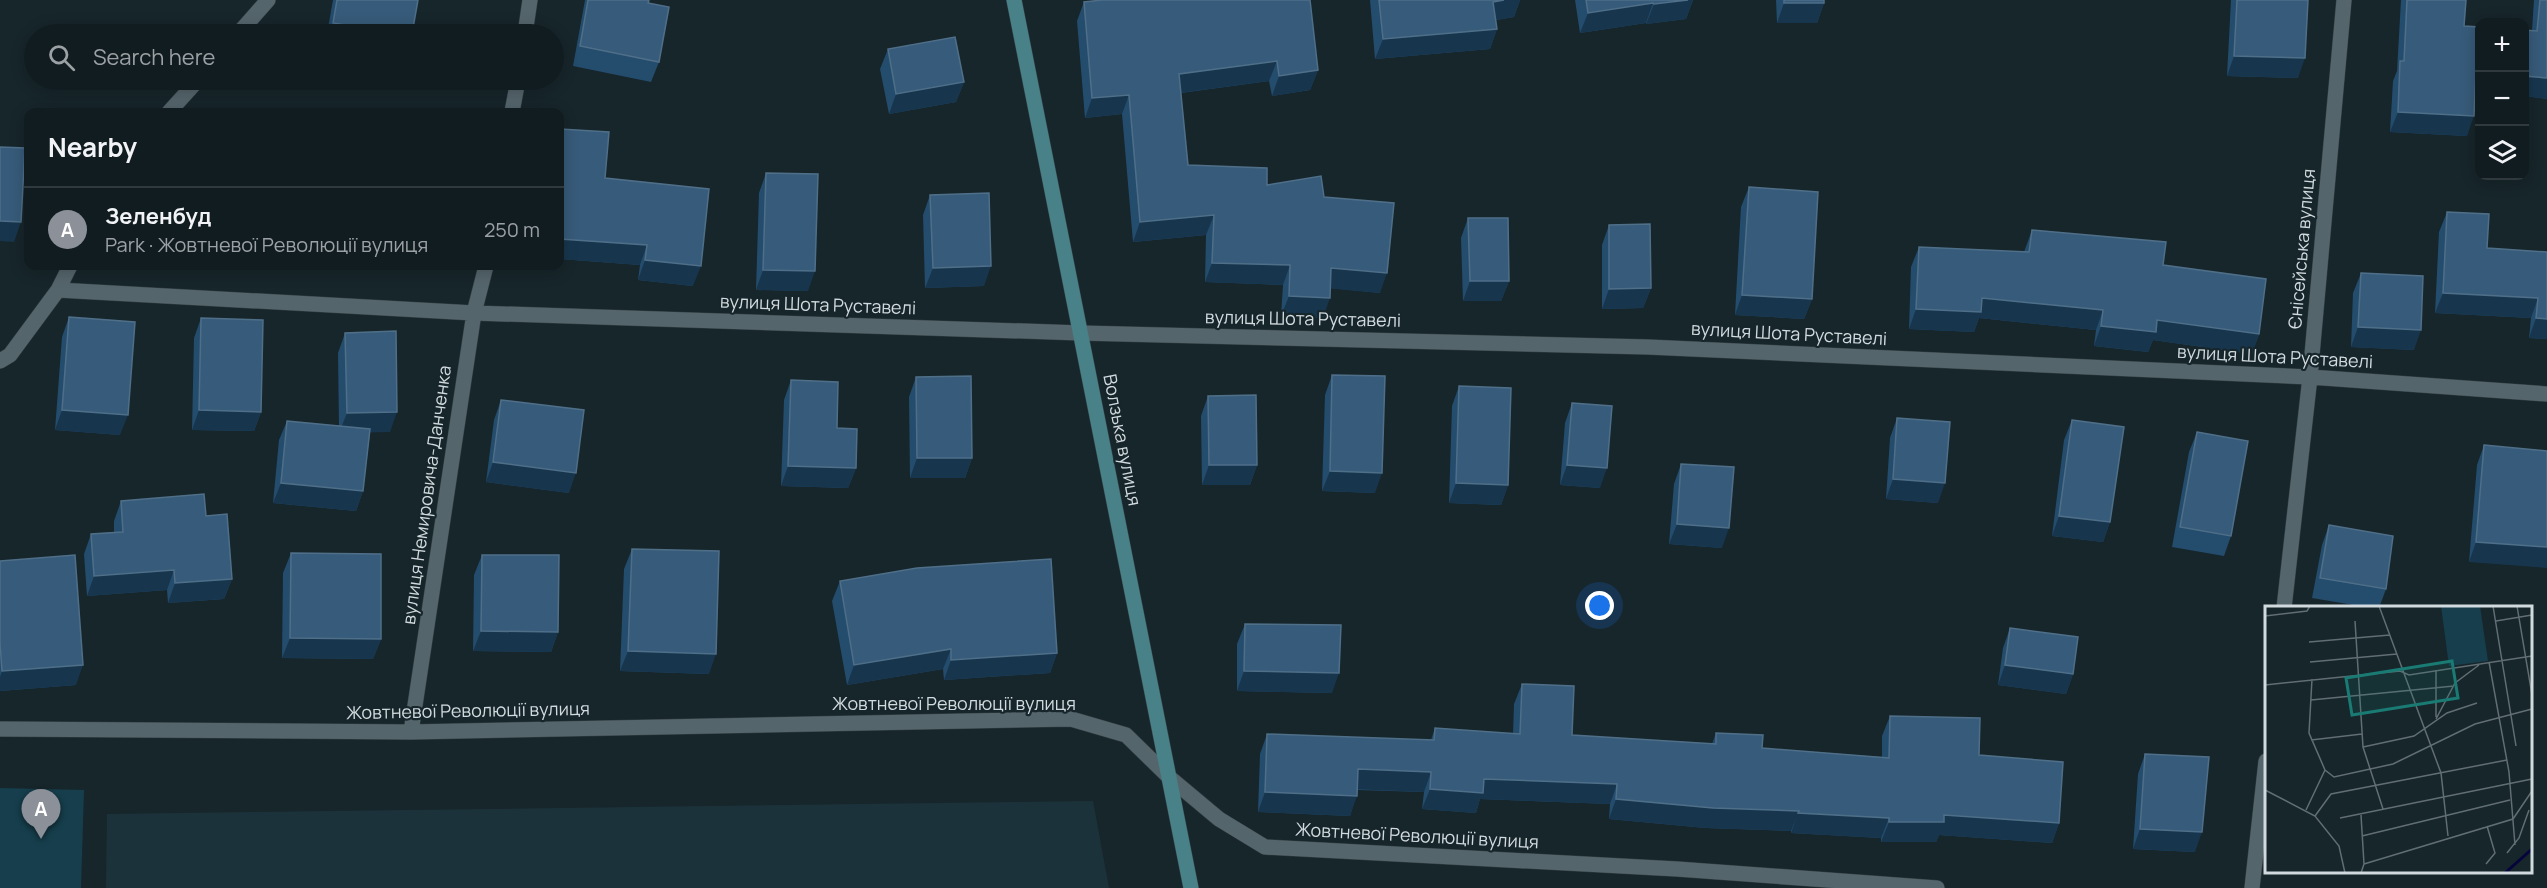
<!DOCTYPE html>
<meta charset="utf-8">
<style>
:root{--surface:#111c20;--page:#1e292d;--text:#f1f3f6;--muted:#9ca1a5;--line:#303a3e;--accent:#8c9099}
body{margin:0;font-family:Manrope,sans-serif;background:var(--page);color:var(--text)}
.controls{position:absolute;right:18px;top:18px;display:grid;overflow:hidden;border-radius:12px;box-shadow:0 3px 15px #0003}
.controls button{width:54px;height:54px;display:grid;place-items:center;padding:0;border:0;border-bottom:2px solid var(--line);background:var(--surface);color:var(--text);font:30px sans-serif}
.you{position:absolute;left:1600px;top:606px;width:21px;height:21px;margin:-15px;border:4px solid #fff;border-radius:50%;background:#1a73e8;box-shadow:0 0 0 9px #1a73e833}
.badge{display:grid;place-items:center;width:39px;height:39px;border-radius:50%;background:var(--accent);color:#fff;font-size:20px;font-weight:700}
.pin{position:absolute;translate:-50% -50px;filter:drop-shadow(0 2px 3px #0008)}
.pin::after{content:'';position:absolute;top:32px;width:21px;height:18px;background:inherit;clip-path:polygon(0 0,100% 0,50% 100%)}
.list{margin:0;padding:0;list-style:none}
h2{display:flex;justify-content:space-between;align-items:center;height:78px;margin:0;padding:0 24px;font-size:26px}
h2 small{font-size:20px;font-weight:400;color:var(--muted)}
.list li{display:grid;grid-template-columns:39px 1fr auto;gap:18px;align-items:center;box-sizing:border-box;height:84px;padding:0 24px;border-top:2px solid var(--line)}
.list b{display:block;font-size:22px;white-space:nowrap}
.list p{margin:0;font-size:20px;white-space:nowrap;color:var(--muted)}
.list em{font-size:20px;font-style:normal;color:var(--muted)}
.icon{flex:none;width:33px;height:33px;fill:none;stroke:currentColor;stroke-width:2;stroke-linecap:round;stroke-linejoin:round}
.map{position:relative;flex:none;width:2547px;height:888px;overflow:hidden}
.search{position:absolute;background:var(--surface);box-shadow:0 3px 15px #0003;left:24px;top:24px;width:540px;height:66px;display:flex;align-items:center;gap:15px;box-sizing:border-box;padding:0 21px;border-radius:33px;color:var(--muted);font-size:22px}
.panel{position:absolute;background:var(--surface);box-shadow:0 3px 15px #0003;left:24px;top:108px;width:540px;height:162px;border-radius:12px}
.map>svg:first-child{display:block}
.built{fill:#1c323a}
.green{fill:#163e4c}
.lines{fill:none;stroke-linecap:round;stroke-linejoin:round}
.street-casing{stroke:#344044;stroke-width:16}
.secondary-casing{stroke:#344044;stroke-width:16}
.street{stroke:#55656c;stroke-width:15}
.secondary{stroke:#488188;stroke-width:15}
.wall{fill:#244c6d}
.shaded-wall{fill:#17364e}
.building{fill:#375b7a;stroke:#4f6f89;stroke-width:1.5}
.labels{text-anchor:middle;stroke-width:4.5;stroke-linejoin:round;paint-order:stroke}
.street-label{font-size:18px;fill:#d1dade;stroke:#17262b}
.inset-river{fill:none;stroke:#05043c;stroke-width:3}
.inset-road{fill:none;stroke:#616e73;stroke-width:1.5}
.view{fill:#197b74;fill-opacity:0.15;stroke:#197b74;stroke-width:3}
.inset-edge{fill:none;stroke:#d1dade;stroke-width:3}
</style>
<div class="map">
<svg width="2547" height="888" viewBox="0 0 2547 888">
<rect width="100%" height="100%" fill="#17262b"/>
<path class="built" d="M1093 801 1109 888H106L107 814Z"/>
<path class="green" d="M0 788 84 790 81 888H0Z"/>
<g class="lines">
<defs>
<path id="street" d="M238 34 268 0
M525 34 530 0
M169 112 198 80
M512 112 518 80
M58 290 474 313 1081 333 1648 347 2310 377 2547 394
M0 361 10 355 58 290 70 266
M2284 608 2310 377 2344 0
M0 729 411 732 1071 719 1126 735 1170 778 1219 819 1265 847 1677 869 1937 888
M411 732 474 313 486 266
M2252 888 2266 761"/>
<path id="secondary" d="M1014 0 1191 888"/>
</defs>
<use href="#street" class="street-casing"/>
<use href="#secondary" class="secondary-casing"/>
<use href="#street" class="street"/>
<use href="#secondary" class="secondary"/>
</g>
<path class="wall" d="M333 0H418L412 34H327Z
M585 0H649L648 3 659 62 651 82 573 66Z
M1370 0H1520L1514 17 1496 20 1497 29 1490 49 1375 59Z
M1575 0H1693L1686 19 1646 24V23L1580 33Z
M1776 0H1824V3L1817 23H1777Z
M2231 0H2308L2298 78 2227 76Z
M2401 0H2466L2464 26 2480 27V92H2475L2467 136 2390 132 2393 81 2397 71Z
M2534 0H2547V99L2524 96V30H2532Z
M1084 2 1318 70 1310 90 1272 96 1269 81 1181 93 1188 165 1267 185 1324 197 1380 293 1331 288 1323 318 1281 316 1283 285 1205 282 1206 235 1133 242 1122 114 1085 118 1077 21Z
M888 49 964 82 956 102 889 114 880 69Z
M560 129 693 286 638 280 640 265 560 259Z
M766 173 808 291 756 290 759 193Z
M1749 187 1812 299 1804 319 1735 315 1741 207Z
M930 195 984 286 925 288 923 215Z
M2447 212 2487 248 2547 252V339L2529 338 2531 318 2435 313 2439 232Z
M1468 218 1509 281 1501 301H1463L1461 238Z
M1609 225 1651 288 1643 308 1602 309V245Z
M2032 230 2163 265 2259 334 2252 354 2153 340 2148 352 2094 346 2096 330 1979 318 1974 332 1909 329 1911 267 1919 247 2024 252Z
M2361 273 2414 350 2351 347 2353 293Z
M69 317 120 435 55 430 62 337Z
M201 318 261 412 254 431 192 430 194 338Z
M345 333 390 432H370L363 491 356 511 273 503 279 440 287 421 339 426 338 353Z
M1332 375 1375 493 1322 491 1325 395Z
M916 377 972 458 965 478H910L909 397Z
M791 380 837 428 856 468 848 488 781 486 784 400Z
M1459 386 1508 485 1501 505 1449 503 1452 406Z
M1208 396 1257 465 1250 485H1202L1201 416Z
M501 400 569 493 486 482 494 420Z
M1572 403 1600 488 1560 485 1565 423Z
M1897 418 1938 503 1886 499 1890 438Z
M2072 420 2110 522 2103 542 2052 536 2064 440Z
M2197 432 2231 536 2224 556 2172 547 2189 452Z
M2484 445 2547 451 2469 562 2477 465Z
M1681 464 1722 548 1669 544 1674 484Z
M121 501 206 516 232 579 224 599 168 603 167 590 87 596 84 554 91 534 114 532V521Z
M2329 525 2386 589 2379 608H2371L2312 598 2322 545Z
M632 549 709 674 620 671 624 569Z
M291 553 381 639 373 659 282 658 283 573Z
M482 555 558 632 551 652 473 651 474 575Z
M0 561 76 685 0 691Z
M840 581 1057 653 1050 673 944 680 943 669 847 685 832 601Z
M1245 624 1332 693 1237 691V644Z
M2010 628 2073 674 2066 694 1998 685 2003 648Z
M1522 684 1572 735 1712 744 1716 733 1762 748 1882 757V736L1890 716 1979 755 2059 823 2052 843 1939 835 1936 842H1881V838L1791 833V831L1706 828 1609 819 1610 804 1480 799 1476 813 1422 809 1424 792 1358 790 1350 816 1258 812 1260 754 1267 734 1431 740 1435 728 1513 734 1514 704Z
M2145 754 2195 852 2133 849 2138 774Z"/>
<path class="shaded-wall" d="M1504 0H1520L1514 17 1486 22 1493 2Z
M1688 0H1693L1686 19 1646 24 1654 4Z
M1653 3 1646 23 1580 33 1588 13Z
M1784 3H1824L1817 23H1777Z
M1497 29 1490 49 1375 59 1383 39Z
M2234 56 2305 58 2298 78 2227 76Z
M1277 61 1269 81 1172 94 1179 74Z
M1318 70 1310 90 1272 96 1279 76Z
M2476 71 2480 72V92L2469 91Z
M2524 76 2547 78V99L2524 96Z
M964 82 956 102 889 114 896 94Z
M1129 95 1122 114 1085 118 1092 98Z
M2398 112 2474 116 2467 136 2390 132Z
M1214 215 1206 235 1133 242 1140 222Z
M0 221 21 222 14 242 0 241Z
M560 239 647 245 640 265 560 259Z
M645 260 701 266 693 286 638 280Z
M1212 263 1290 265 1283 285 1205 282Z
M991 266 984 286 925 288 933 268Z
M1331 268 1387 273 1380 293 1324 288Z
M763 270 815 271 808 291 756 290Z
M1470 281H1509L1501 301H1463Z
M1651 288 1643 308 1602 309 1609 289Z
M2443 293 2538 298 2531 318 2435 313Z
M1742 295 1812 299 1804 319 1735 315Z
M1289 296 1330 298 1323 318 1281 316Z
M1982 298 2103 310 2096 330 1979 318 1974 332 1909 329 1916 309Z
M2536 318 2547 319V339L2529 338Z
M2157 320 2259 334 2252 354 2153 340 2148 352 2094 346 2101 326Z
M2358 327 2421 330 2414 350 2351 347Z
M62 410 128 415 120 435 55 430Z
M199 410 261 412 254 431 192 430Z
M397 412 390 432 339 433 347 413Z
M917 458H972L965 478H910Z
M493 462 576 473 569 493 486 482Z
M1209 465H1257L1250 485H1202Z
M1567 465 1607 468 1600 488 1560 485Z
M788 466 856 468 848 488 781 486Z
M1330 471 1382 473 1375 493 1322 491Z
M1893 479 1945 483 1938 503 1886 499Z
M281 483 363 491 356 511 273 503Z
M1456 483 1508 485 1501 505 1449 503Z
M2059 516 2110 522 2103 542 2052 536Z
M1677 524 1729 528 1722 548 1669 544Z
M2476 542 2547 547V568L2469 562Z
M174 570 167 590 87 596 94 576Z
M232 579 224 599 168 603 175 583Z
M481 631 558 632 551 652 473 651Z
M290 638 381 639 373 659 282 658Z
M951 649 943 669 847 685 854 665Z
M628 651 716 654 709 674 620 671Z
M1057 653 1050 673 944 680 951 660Z
M83 665 76 685 0 691V677L2 671Z
M2005 665 2073 674 2066 694 1998 685Z
M1244 671 1339 673 1332 693 1237 691Z
M1358 769 1431 772 1424 792 1351 789Z
M1484 779 1617 784 1610 804 1480 799 1476 813 1422 809 1430 789Z
M1265 792 1357 796 1350 816 1258 812Z
M1616 799 1799 811 1791 831 1706 828 1609 819Z
M1798 813 1889 818 1881 838 1791 833Z
M1944 815 2059 823 2052 843 1939 835 1936 842H1881L1889 822Z
M2140 829 2202 832 2195 852 2133 849Z"/>
<path class="building" d="M337 0H418L412 34H398L333 23Z
M588 0H649L648 3 669 7 659 62 580 46Z
M1102 0H1310L1318 70 1279 76 1277 61 1179 74 1188 165 1267 168V185L1321 176 1324 197 1394 203 1387 273 1331 268 1330 298 1289 296 1290 265 1212 263 1214 215 1140 222 1129 95 1092 98 1084 2Z
M1379 0H1504L1493 2 1497 29 1383 39Z
M1586 0H1688L1654 4 1653 3 1588 13Z
M1784 0H1824V3H1784Z
M2237 0H2308L2305 58 2234 56Z
M2407 0H2466L2464 26 2480 27V72L2476 71 2474 116 2398 112 2400 61H2404Z
M2540 0H2547V78L2524 76V30L2537 31Z
M955 37 964 82 896 94 888 49Z
M560 129 609 132 605 178 709 189 701 266 645 260 647 245 560 239Z
M0 147 25 148 21 222 0 221Z
M766 173 818 174 815 271 763 270Z
M1749 187 1818 192 1812 299 1742 295Z
M989 193 991 266 933 268 930 195Z
M2447 212 2489 214 2487 248 2547 252V319L2536 318 2538 298 2443 293Z
M1468 218H1508L1509 281H1470Z
M1650 224 1651 288 1609 289V225Z
M2032 230 2166 242 2163 265 2266 279 2259 334 2157 320 2156 332 2101 326 2103 310 1982 298 1981 312 1916 309 1919 247 2029 252Z
M2361 273 2423 276 2421 330 2358 327Z
M69 317 135 322 128 415 62 410Z
M201 318 263 320 261 412 199 410Z
M396 331 397 412 347 413 345 333Z
M1332 375 1385 376 1382 473 1330 471Z
M971 376 972 458H917L916 377Z
M791 380 838 382 837 428 857 429 856 468 788 466Z
M1459 386 1511 388 1508 485 1456 483Z
M1256 395 1257 465H1209L1208 396Z
M501 400 584 410 576 473 493 462Z
M1572 403 1612 406 1607 468 1567 465Z
M1897 418 1950 422 1945 483 1893 479Z
M2072 420 2124 427 2110 522 2059 516Z
M287 421 370 429 363 491 281 483Z
M2197 432 2248 441 2231 536 2180 527Z
M2484 445 2547 451V547L2476 542Z
M1681 464 1734 467 1729 528 1677 524Z
M204 494 206 516 227 514 232 579 175 583 174 570 94 576 91 534 123 532 121 501Z
M2329 525 2393 536 2386 589 2320 578Z
M632 549 719 551 716 654 628 651Z
M291 553 381 554V639L290 638Z
M75 555 83 665 2 671 0 643V561Z
M482 555H559L558 632 481 631Z
M1051 559 1057 653 951 660V649L854 665 840 581 917 568Z
M1245 624 1341 625 1339 673 1244 671Z
M2010 628 2078 637 2073 674 2005 665Z
M1522 684 1574 686 1572 735 1716 744V733L1763 735 1762 748 1889 758 1890 716 1980 718 1979 755 2063 762 2059 823 1944 815V822H1889V818L1798 813 1799 811 1713 808 1616 799 1617 784 1484 779 1483 793 1430 789 1431 772 1358 769 1357 796 1265 792 1267 734 1434 740 1435 728 1520 734Z
M2145 754 2209 757 2202 832 2140 829Z"/>
<g class="labels">
<g class="street-label">
<text transform="translate(2302 249) rotate(-85)" y="6">Єнісейська вулиця</text>
<text transform="translate(818 305) rotate(2)" y="6">вулиця Шота Руставелі</text>
<text transform="translate(1303 319) rotate(1)" y="6">вулиця Шота Руставелі</text>
<text transform="translate(1789 334) rotate(3)" y="6">вулиця Шота Руставелі</text>
<text transform="translate(2275 357) rotate(3)" y="6">вулиця Шота Руставелі</text>
<text transform="translate(1122 440) rotate(79)" y="6">Волзька вулиця</text>
<text transform="translate(427 495) rotate(-82)" y="6">вулиця Немировича-Данченка</text>
<text x="954" y="710">Жовтневої Революції вулиця</text>
<text transform="translate(468 711) rotate(-1)" y="6">Жовтневої Революції вулиця</text>
<text transform="translate(1417 836) rotate(3)" y="6">Жовтневої Революції вулиця</text>
</g>
</g>
<g transform="translate(2265 606)">
<rect width="267" height="267" fill="#17262b"/>
<path d="M176 0H215L223 55 184 60Z" fill="#163e4c"/>
<path class="inset-river" d="M240 267 267 243"/>
<path class="inset-road" d="M114 0 176 167 183 230M228 0 251 140M252 0 267 89M0 10 42 5 45 0M90 15 98 141 118 203M231 15 267 9M44 36 125 29M45 56 132 48M224 56 244 166 250 239M47 73 44 127 60 164 69 171 128 158 210 118 267 103M0 79 135 65 144 69 267 50M46 94 189 80M171 111V64M171 113 190 77 214 59M46 134 97 128M98 141 149 130 182 107 212 97M0 184 50 210 74 240 80 267M41 204 60 164M50 210 66 188 242 154M75 212 267 173M97 230 245 194M242 247 254 232 264 204M99 258 248 213 267 185M221 258 230 247 222 220M96 267 99 258 96 209"/>
<path class="view" d="M187 55 193 92 87 109 81 72Z"/>
<rect width="267" height="267" class="inset-edge"/>
</g>
</svg>
<div class="controls">
<button>+</button>
<button>−</button>
<button><svg class="icon" aria-label="layers" viewBox="0 0 24 24"><path d="M12 4l9 5-9 5-9-5zM3 14l9 5 9-5"/></svg></button>
</div>
<div class="you"></div>
<div class="pin badge" style="left:41px;top:839px">A</div>
<div class="search"><svg class="icon" aria-label="search" viewBox="0 0 24 24"><circle cx="10" cy="10" r="6"/><path d="M15 15l6 6"/></svg>Search here</div>
<section class="panel">
<h2>Nearby<small></small></h2>
<ul class="list">
<li><span class="badge">A</span><div><b>Зеленбуд</b><p>Park · Жовтневої Революції вулиця</p></div><em>250 m</em></li>
</ul>
</section>
</div>
